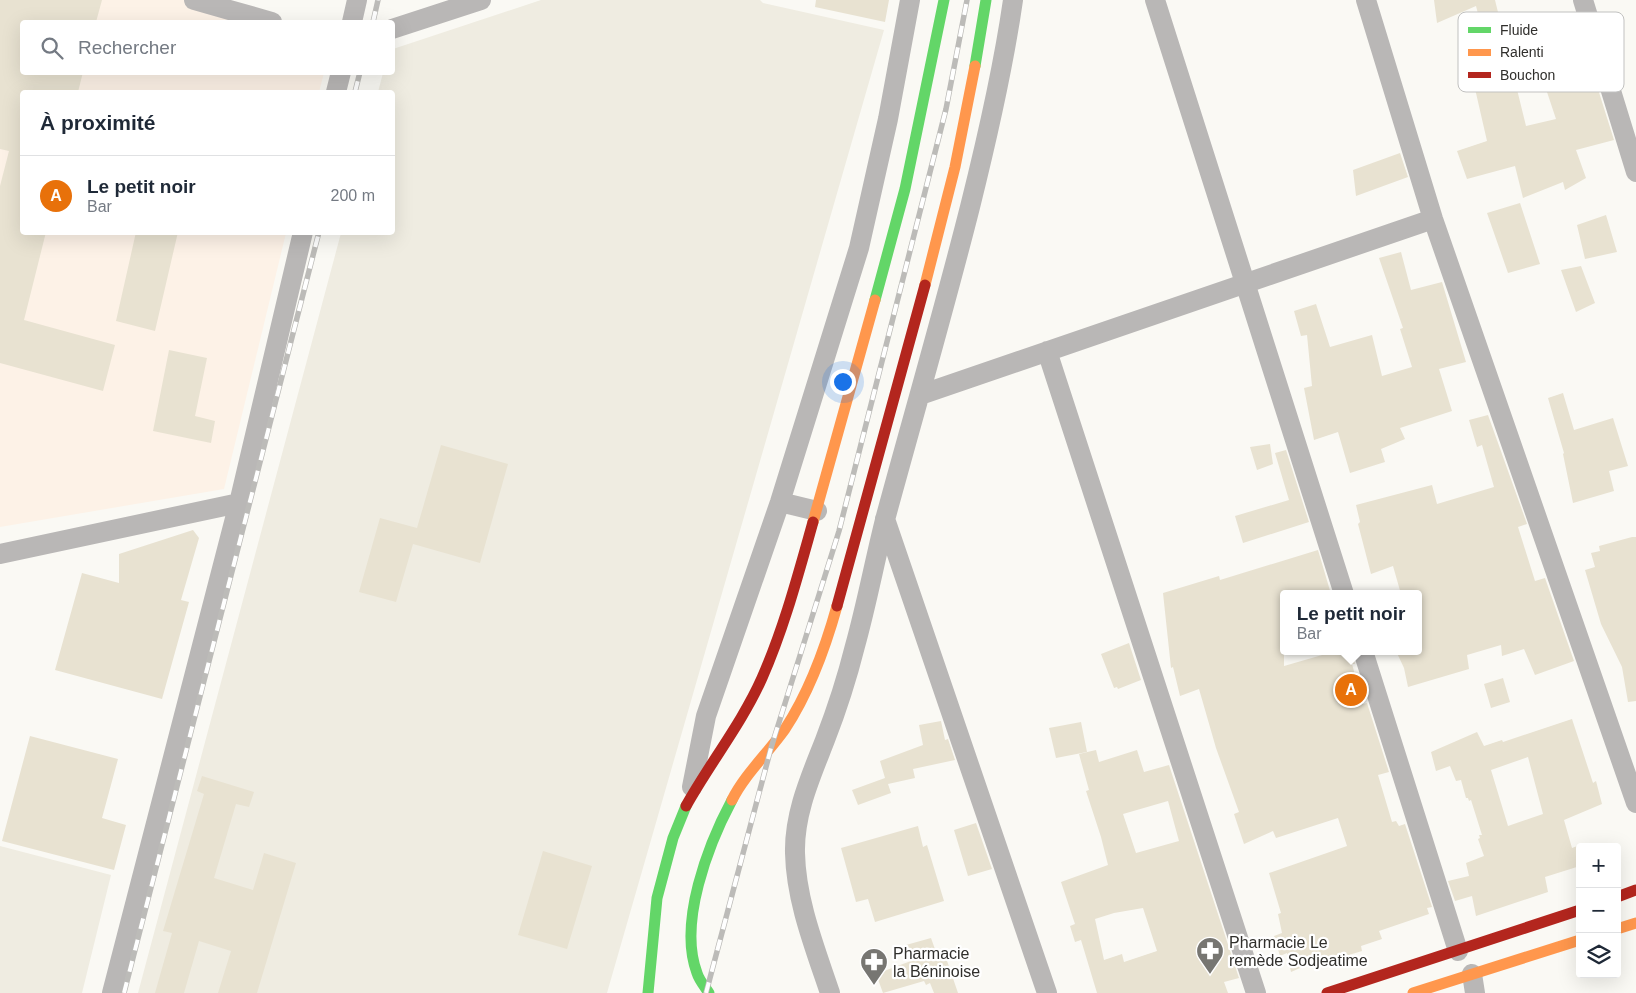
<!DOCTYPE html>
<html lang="fr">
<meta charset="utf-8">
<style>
:root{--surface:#fff;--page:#f6f6f7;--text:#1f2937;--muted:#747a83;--line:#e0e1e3;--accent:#777672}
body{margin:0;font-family:Helvetica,sans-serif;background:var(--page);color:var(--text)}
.controls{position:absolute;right:15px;bottom:15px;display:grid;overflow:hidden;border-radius:5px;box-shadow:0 5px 20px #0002}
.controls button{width:45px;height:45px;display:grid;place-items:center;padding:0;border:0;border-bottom:1px solid var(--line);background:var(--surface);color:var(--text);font:25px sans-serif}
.you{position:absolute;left:842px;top:381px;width:18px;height:18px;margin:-12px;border:4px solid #fff;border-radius:50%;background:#1a73e8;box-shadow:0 0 0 8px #1a73e833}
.badge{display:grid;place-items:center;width:32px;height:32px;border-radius:50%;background:var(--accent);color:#fff;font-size:16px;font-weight:700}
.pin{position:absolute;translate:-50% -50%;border:2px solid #fff;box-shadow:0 1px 5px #0006}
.popup{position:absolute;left:1280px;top:590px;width:142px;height:65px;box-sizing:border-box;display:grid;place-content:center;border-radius:5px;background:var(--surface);filter:drop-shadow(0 1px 4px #0005);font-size:16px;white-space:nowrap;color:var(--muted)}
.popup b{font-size:19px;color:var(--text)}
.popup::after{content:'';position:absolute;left:50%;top:100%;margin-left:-10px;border:10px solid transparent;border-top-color:var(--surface)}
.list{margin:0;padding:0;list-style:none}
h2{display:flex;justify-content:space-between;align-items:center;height:65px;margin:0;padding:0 20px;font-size:21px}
h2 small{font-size:16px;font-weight:400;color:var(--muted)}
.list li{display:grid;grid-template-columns:32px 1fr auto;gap:15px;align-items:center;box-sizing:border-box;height:80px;padding:0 20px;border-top:1px solid var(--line)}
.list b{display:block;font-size:19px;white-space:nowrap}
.list p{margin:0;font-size:16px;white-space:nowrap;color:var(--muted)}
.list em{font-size:16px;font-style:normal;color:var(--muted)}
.icon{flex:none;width:28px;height:28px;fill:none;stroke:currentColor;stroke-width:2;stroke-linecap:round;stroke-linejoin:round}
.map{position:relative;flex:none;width:1636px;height:993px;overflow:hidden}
.search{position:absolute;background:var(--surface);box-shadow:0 5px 20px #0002;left:20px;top:20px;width:375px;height:55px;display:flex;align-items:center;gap:12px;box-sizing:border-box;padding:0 18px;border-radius:5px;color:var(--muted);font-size:19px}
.panel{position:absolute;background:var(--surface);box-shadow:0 5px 20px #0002;left:20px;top:90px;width:375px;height:145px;border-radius:5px}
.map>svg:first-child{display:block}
.commercial{fill:#fdf2e7}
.built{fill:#efece1}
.building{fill:#e8e2d1;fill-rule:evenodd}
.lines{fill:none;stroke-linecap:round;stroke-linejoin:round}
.street{stroke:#b9b7b6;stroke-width:20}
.fast{stroke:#63d668;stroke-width:11}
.slow{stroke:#ff974d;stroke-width:11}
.jam{stroke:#b3261e;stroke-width:11}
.rail-casing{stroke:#bcbbb8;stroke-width:5.5}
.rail{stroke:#fff;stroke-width:4;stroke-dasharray:11;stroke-linecap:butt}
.labels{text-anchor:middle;stroke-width:4.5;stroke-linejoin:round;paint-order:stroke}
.poi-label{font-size:16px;fill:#302f2c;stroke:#fff;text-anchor:start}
.key{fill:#fff;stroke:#c1c1c0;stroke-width:1}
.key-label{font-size:14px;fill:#302f2c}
</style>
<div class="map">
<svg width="1636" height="993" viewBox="0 0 1636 993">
<rect width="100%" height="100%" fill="#faf9f4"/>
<path class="commercial" d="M0 0H187L281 22H22V72L324 73 319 92H22V232L286 233 224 489 0 527Z"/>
<path class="built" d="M541 0H760L763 3 884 30 607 993H138L341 233 392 232V92H378L383 73 392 72 393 49Z
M0 846 111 875 82 993H0Z"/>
<path class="building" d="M0 0H102L96 22H22V72H83L78 92H22V232H46L24 320 115 345 103 391 0 363V186L9 151 0 149Z
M816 0H889L885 22 815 7Z
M1434 0H1495L1526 126 1556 119 1538 65 1585 48 1614 140 1576 150 1586 178 1565 190 1563 182 1523 198 1515 166 1467 179 1457 151 1487 141 1473 80 1494 76 1476 6 1437 23Z
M1400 153 1408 177 1356 196 1353 170Z
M1520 203 1540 264 1508 273 1487 213Z
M1606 215 1617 252 1585 259 1577 225Z
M136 232H178L155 331 116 321Z
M1401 252 1411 290 1442 282 1466 362 1439 369 1452 411 1400 428 1405 439 1381 449 1385 462 1350 473 1338 432 1314 440 1304 388 1312 386 1307 335 1301 336 1294 311 1316 304 1330 347 1372 335 1382 376 1412 367 1400 329 1403 328 1379 258Z
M1581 266 1595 303 1576 312 1561 270Z
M169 350 207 358 195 416 215 421 211 443 153 431Z
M1563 393 1574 430 1613 418 1628 466 1609 471 1614 491 1573 503 1563 454 1564 453 1548 398Z
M1488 415 1527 524 1518 527 1535 581 1545 578 1574 661 1535 675 1524 649 1502 656 1501 645 1467 655 1469 669 1408 687 1404 668 1396 651H1418V594H1401L1393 566 1371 574 1358 524 1360 522 1356 505 1432 485 1437 504 1494 487 1482 445 1477 447 1469 420Z
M1270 444 1273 464 1257 470 1250 447Z
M441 445 508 464 480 563 413 544 396 602 359 592 380 518 417 528Z
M1286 450 1309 522 1243 543 1235 516 1289 500 1275 453Z
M193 530 199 538 181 600 189 602 162 699 55 670 82 573 119 583V554Z
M1632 537H1636V701L1628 702 1622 667 1601 624 1585 570 1595 567 1591 553 1600 551 1599 546Z
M1318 550 1331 594H1284V666L1336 651H1351L1355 664H1352L1363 704 1367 703 1389 772 1378 775 1392 822 1396 821 1399 826 1405 824 1432 907 1427 908 1429 914 1379 931 1382 939 1361 946 1362 951 1339 958V955L1307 965 1291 972 1287 953 1280 956 1274 936 1282 933 1278 914 1281 913 1269 873 1347 846 1338 818 1276 838 1273 831 1244 844 1234 814 1239 812 1216 748 1199 689 1180 696 1173 667 1171 668 1163 593 1219 576 1220 580Z
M1129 643 1141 680 1118 689 1117 687 1114 688 1101 654Z
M1503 678 1510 702 1491 708 1484 684Z
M1572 719 1593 783 1596 781 1602 804 1564 820 1572 848 1580 845V866L1545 877 1548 892 1476 916 1472 896 1455 901 1448 881 1469 876 1466 863 1484 856 1478 839 1480 838 1479 835H1482L1471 800 1469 801 1468 798H1466L1461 780 1456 781 1450 766 1436 771 1431 752 1477 732 1484 746 1502 740 1503 742ZM1528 757 1543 814 1508 826 1491 770Z
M941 721 945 740 948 739 955 760 913 769 915 778 888 784 891 793 858 805 852 790 885 778 880 761 923 745 919 725Z
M1081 722 1087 752 1056 758 1049 728Z
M30 736 118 759 102 818 126 825 114 870 2 841Z
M1096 750 1099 762 1137 750 1144 772 1169 765 1239 978 1224 982 1228 993H1097L1081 940 1075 942 1070 926 1075 924 1061 882 1108 865 1101 837 1086 791 1089 790 1079 754ZM1168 801 1179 841 1136 853 1123 814ZM1143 908 1157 951 1124 962 1122 954 1104 960 1095 919 1114 913Z
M202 776 254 792 249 807 236 804 214 878 253 890 264 853 296 863 257 993H218L231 951 199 941 184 993H155L172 933 163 931 204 794 197 791Z
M976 823 992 869 968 876 954 830Z
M918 826 923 847 927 845 944 901 875 922 868 899 856 902 841 848Z
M543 851 592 866 567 949 518 935Z
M931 938 936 952 943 949 958 993H934L930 983 926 985 924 981 883 993 876 974 911 961 906 945Z"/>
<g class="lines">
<path class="street" d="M194 0 272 22
M1155 0 1344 594
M1366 0 1433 219 1636 803
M1583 0 1636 172
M352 22 357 0
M392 29 481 0
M336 92 341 72
M1047 351 1256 993
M920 395 1433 219
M780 502 817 511
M885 519 1047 993
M0 554 239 503
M1363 651 1458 951
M692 787 706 716 780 502 859 248 888 119 910 0
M1472 974 1475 993
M112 993 239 503 303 232
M830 993C815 948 796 901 795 853 794 813 811 776 825 740 837 709 847 678 855 646 867 603 875 559 886 516 914 413 944 310 970 207 987 139 1003 70 1013 0"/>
<path class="fast" d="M975 66 986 0
M875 300 905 189 944 0
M648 993 657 898 673 838 686 806
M709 993C705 987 699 980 697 973 678 923 708 845 732 800"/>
<path class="slow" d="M925 285 955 167 975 66
M813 522 875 300
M732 800C745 774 768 753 785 729 810 691 825 649 837 606
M1617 929 1636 923
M1413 993 1580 940"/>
<path class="jam" d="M837 606 925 285
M686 806C710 763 742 723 762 678 784 628 798 575 813 522
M1617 897 1636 890
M1327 993 1580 910"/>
<defs>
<path id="rail" d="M373 22 378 0
M355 92 360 72
M124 993 319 232
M706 993 771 748 839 531 946 109 967 0"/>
</defs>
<use href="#rail" class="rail-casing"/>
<use href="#rail" class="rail"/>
</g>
<defs>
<symbol id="pharmacy-pin" viewBox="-11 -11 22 30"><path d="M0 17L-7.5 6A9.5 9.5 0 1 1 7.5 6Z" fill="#777672" stroke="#fff"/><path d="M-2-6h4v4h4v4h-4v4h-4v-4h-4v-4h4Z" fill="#fff"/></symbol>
</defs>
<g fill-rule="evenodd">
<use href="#pharmacy-pin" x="1194" y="935" width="32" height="43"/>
<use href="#pharmacy-pin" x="858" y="946" width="32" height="43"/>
</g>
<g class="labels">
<g class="poi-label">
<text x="1229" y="948">Pharmacie Le<tspan x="1229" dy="18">remède Sodjeatime</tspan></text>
<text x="893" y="959">Pharmacie<tspan x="893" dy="18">la Béninoise</tspan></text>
</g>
</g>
<rect x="1458" y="12" width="166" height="80" rx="8" class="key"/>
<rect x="1468" y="27" width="23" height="6" fill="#63d668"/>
<rect x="1468" y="49" width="23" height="7" fill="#ff974d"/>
<rect x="1468" y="72" width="23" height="6" fill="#b3261e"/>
<g class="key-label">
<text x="1500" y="35">Fluide</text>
<text x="1500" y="57">Ralenti</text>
<text x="1500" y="80">Bouchon</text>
</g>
</svg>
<div class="controls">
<button>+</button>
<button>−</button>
<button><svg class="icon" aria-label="layers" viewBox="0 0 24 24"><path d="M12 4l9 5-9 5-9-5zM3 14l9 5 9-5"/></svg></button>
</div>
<div class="you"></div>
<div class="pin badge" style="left:1351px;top:690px;background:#e8710a">A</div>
<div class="popup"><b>Le petit noir</b>Bar</div>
<div class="search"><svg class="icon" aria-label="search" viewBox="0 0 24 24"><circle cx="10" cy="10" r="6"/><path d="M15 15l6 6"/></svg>Rechercher</div>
<section class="panel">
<h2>À proximité<small></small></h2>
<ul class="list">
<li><span class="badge" style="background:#e8710a">A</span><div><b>Le petit noir</b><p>Bar</p></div><em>200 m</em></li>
</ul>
</section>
</div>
